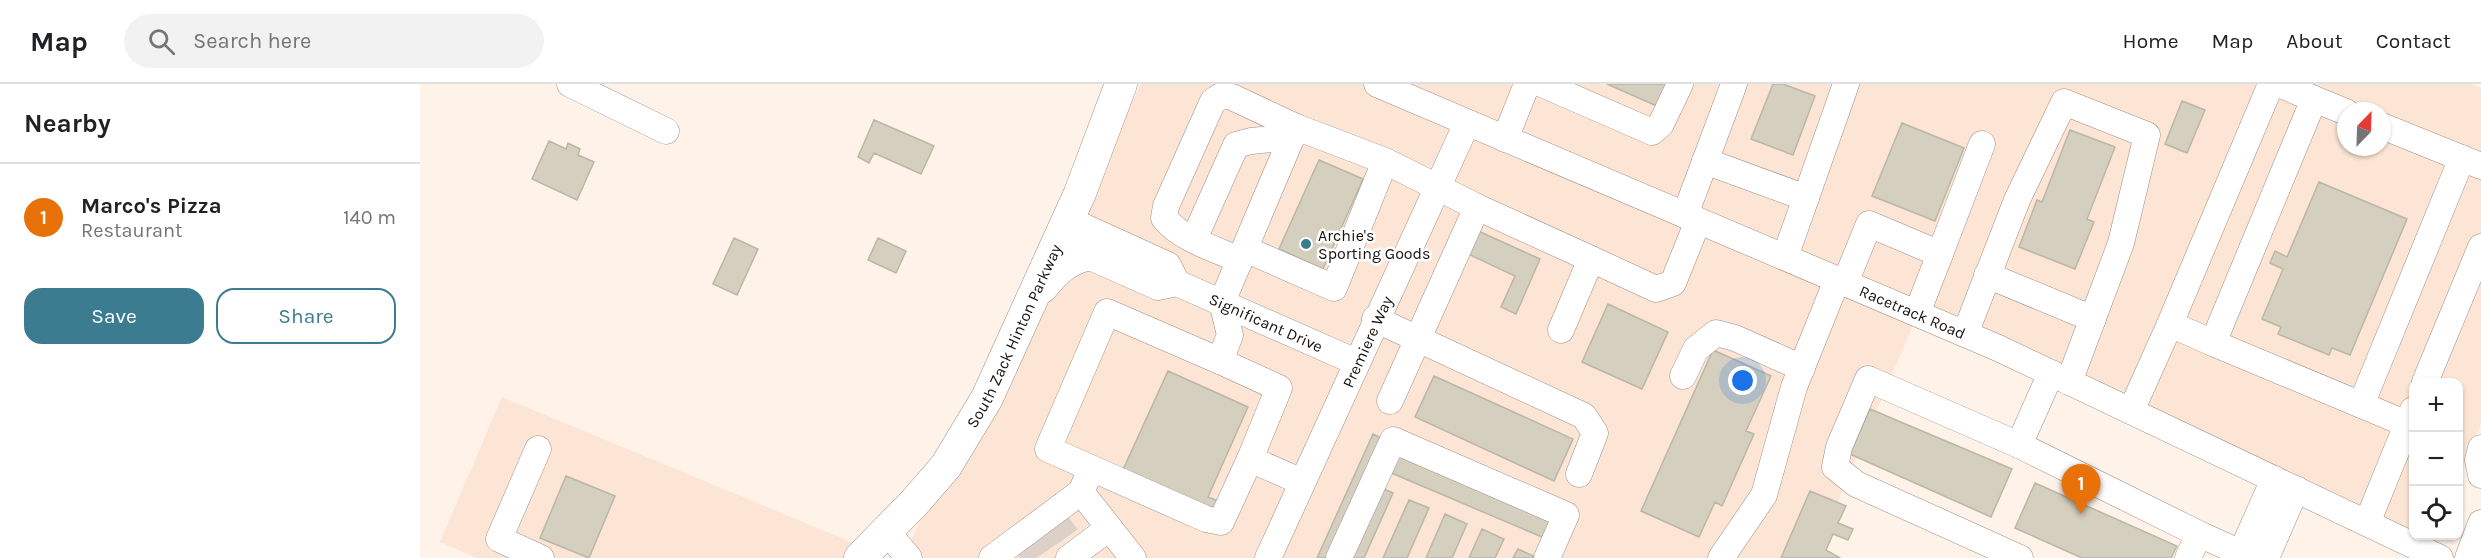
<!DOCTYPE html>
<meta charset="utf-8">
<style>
:root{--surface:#fff;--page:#f2f2f2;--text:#202124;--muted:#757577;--line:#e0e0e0;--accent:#3c7c90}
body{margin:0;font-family:Karla,sans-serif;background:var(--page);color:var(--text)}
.controls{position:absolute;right:18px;bottom:18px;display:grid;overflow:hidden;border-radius:12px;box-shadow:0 2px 4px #0004}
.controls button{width:54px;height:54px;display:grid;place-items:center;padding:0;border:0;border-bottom:2px solid var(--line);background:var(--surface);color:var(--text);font:30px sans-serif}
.compass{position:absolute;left:1917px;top:18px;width:54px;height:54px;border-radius:50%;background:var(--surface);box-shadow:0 2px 4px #0004;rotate:23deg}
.you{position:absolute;left:1323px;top:297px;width:21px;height:21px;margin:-15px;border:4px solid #fff;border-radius:50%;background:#1a73e8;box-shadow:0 0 0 9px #1a73e833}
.badge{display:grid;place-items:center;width:39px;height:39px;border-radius:50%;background:var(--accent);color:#fff;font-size:20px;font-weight:700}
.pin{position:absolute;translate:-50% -50px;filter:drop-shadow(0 2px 3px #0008)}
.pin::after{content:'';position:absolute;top:32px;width:21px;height:18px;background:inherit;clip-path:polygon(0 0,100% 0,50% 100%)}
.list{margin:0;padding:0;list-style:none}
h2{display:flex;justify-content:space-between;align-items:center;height:78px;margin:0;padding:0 24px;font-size:26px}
h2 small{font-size:20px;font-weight:400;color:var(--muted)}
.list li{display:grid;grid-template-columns:39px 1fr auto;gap:18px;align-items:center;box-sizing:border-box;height:108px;padding:0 24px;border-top:2px solid var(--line)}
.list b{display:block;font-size:22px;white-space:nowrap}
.list p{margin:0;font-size:20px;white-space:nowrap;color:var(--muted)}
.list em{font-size:20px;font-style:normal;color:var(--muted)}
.actions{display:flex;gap:12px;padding:18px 24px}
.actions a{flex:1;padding:14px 0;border:2px solid var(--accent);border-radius:18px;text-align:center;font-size:21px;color:var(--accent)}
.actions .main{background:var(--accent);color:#fff}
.icon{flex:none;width:33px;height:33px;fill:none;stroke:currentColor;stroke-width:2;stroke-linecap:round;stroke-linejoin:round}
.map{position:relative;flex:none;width:2061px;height:474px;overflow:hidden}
header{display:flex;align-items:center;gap:36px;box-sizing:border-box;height:84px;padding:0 30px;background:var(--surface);border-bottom:2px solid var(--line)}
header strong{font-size:28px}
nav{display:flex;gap:33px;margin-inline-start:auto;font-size:21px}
.search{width:420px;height:54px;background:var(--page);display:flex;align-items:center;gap:15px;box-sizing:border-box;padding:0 21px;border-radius:33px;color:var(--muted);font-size:22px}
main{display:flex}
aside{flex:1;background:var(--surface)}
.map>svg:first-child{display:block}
.built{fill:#fce5d4;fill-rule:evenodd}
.building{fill:#d5cfbf;stroke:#bcb6a6;stroke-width:1.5}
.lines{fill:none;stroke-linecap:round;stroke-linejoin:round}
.minor-tunnel{stroke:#dcd0c7;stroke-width:26;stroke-dasharray:26 13;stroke-linecap:butt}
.minor-casing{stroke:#9e8f85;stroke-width:27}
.major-casing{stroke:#9e8f85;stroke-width:33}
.minor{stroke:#fff;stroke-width:26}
.major{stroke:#fff;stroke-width:32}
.poi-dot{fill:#3c7c90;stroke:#fff;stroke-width:2}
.labels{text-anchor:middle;stroke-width:5;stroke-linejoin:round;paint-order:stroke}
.poi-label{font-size:16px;fill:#17110e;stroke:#fff;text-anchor:start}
.street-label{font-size:16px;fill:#17110e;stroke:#fff}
</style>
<header>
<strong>Map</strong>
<div class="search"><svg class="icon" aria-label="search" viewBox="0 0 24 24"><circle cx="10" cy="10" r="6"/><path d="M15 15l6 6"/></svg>Search here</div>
<nav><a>Home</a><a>Map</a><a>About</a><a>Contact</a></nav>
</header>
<main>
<aside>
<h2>Nearby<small></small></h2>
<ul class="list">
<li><span class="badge" style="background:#e8710a">1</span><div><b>Marco's Pizza</b><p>Restaurant</p></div><em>140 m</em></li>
</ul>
<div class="actions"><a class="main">Save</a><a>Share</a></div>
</aside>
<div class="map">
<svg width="2061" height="474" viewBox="0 0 2061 474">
<rect width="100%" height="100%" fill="#fff2e8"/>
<path class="built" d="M721 0H2051L2061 4V340L2039 393 2038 298H1994V452H2014L2005 472 1493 241 1394 474H482ZM1926 27H1962V63H1926Z
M82 313 455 468 452 474H57L20 458Z"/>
<path class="building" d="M1187 0H1249L1239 23Z
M1353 0H1363L1395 12 1373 71 1331 55Z
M1762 17 1785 26 1767 69 1745 60Z
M454 36 514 62 501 90 454 69 449 79 438 73Z
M1482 39 1544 64 1515 137 1452 112Z
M1650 46 1695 63 1667 135 1674 138 1655 185 1599 163 1617 116 1622 118Z
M129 57 146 65 148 59 160 65 158 71 174 78 157 116 112 95Z
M899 76 943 95 903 185 859 165Z
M1899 98 1987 135 1930 271 1912 264 1909 271 1858 250 1861 243 1842 235 1863 185 1850 179 1855 167 1867 173Z
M1056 146 1120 175 1096 230 1081 223 1095 192 1046 169Z
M314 154 338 165 317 211 293 200Z
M458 154 486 167 476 189 448 176Z
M1188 220 1248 248 1222 305 1162 278Z
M1293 266 1351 292 1326 347 1334 350 1302 422 1295 418 1279 453 1221 427Z
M748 287 828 323 788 413 798 417 793 429 702 388Z
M1014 292 1153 355 1134 397 995 333Z
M1450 325 1592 385 1571 433 1430 370Z
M953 350 965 356 911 474H897Z
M978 366 1138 434 1129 456 969 388Z
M146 392 195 412 169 474 120 454Z
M1615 399 1757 462 1751 474H1662L1595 444Z
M959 403 973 409 944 474H927Z
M1390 407 1426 422 1418 439 1433 445 1428 456 1413 450 1406 466 1420 474H1361Z
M989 416 1009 424 987 474H963Z
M1025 430 1047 440 1032 474H1006Z
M1062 445 1084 455 1075 474H1049Z
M1098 465 1118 474H1093Z"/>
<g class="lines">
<path class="minor-tunnel" d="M636 438 647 453
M621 450 631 464
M606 460 616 474"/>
<defs>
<g id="minor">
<path d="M150 0 246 47"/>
<path id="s1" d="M957 0 1578 264 2020 474"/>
<path d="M1122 0 1232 48 1241 40 1260 0"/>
<path d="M1859 0 1894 15"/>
<path d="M1962 42 2061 82"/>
<path d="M1085 55 1107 0"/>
<path d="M1285 77 1386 114"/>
<path d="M1265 131 1314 0"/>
<path d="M647 135 748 181 757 199"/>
<path d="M774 155 816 61 831 57 872 53"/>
<path id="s2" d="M650 164 738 203 757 199 936 278"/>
<path d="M825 165 914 204 965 77"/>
<path d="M1520 170 1562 60"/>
<path d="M1365 173 1426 0"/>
<path d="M820 176C795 165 761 155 744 134L746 122 793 17 803 11 812 13 876 43"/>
<path d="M1567 191 1673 235"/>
<path d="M1425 199 1449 140 1520 170 1497 229"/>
<path d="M955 235 1164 332 1175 349 1159 390"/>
<path d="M1750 240 1851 0"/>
<path d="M1141 246 1171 175 1236 205 1253 199 1278 137"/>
<path d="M1545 250 1597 116 1644 18 1727 51 1701 159 1649 298"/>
<path d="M1793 259 1987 340"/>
<path d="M800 277 859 304 830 375"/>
<path d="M1263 292 1276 265 1296 249 1315 254 1382 284"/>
<path d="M2005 298 2061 163"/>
<path d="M970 317 1057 123 1171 175"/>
<path d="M1941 321 2042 74"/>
<path d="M1711 327 1750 240 1793 259 1894 15 1926 28"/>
<path d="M1599 361 1631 289"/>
<path d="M2061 364 2058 376 2061 391"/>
<path d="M118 365 79 455 121 474"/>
<path d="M882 398 830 375 801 438 786 435 628 365 687 228 800 277 810 251 802 218 876 43 965 77 1057 123"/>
<path d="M661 408 713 474"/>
<path d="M1947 439 1993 326"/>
<path d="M467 448 489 474"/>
<path d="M1779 450 1832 474"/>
<path d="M572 474 661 408 671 385"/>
<path d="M649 474 689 444"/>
<path id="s3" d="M848 474 1047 39"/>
<path d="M919 474 973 356 1146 431 1127 474"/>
<path d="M1301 474 1344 411 1374 303 1417 196"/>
<path d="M1600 474 1436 400 1415 383 1419 363 1448 295 1599 361 1779 450 1768 474"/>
<path d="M1819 474 1854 395"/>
<path d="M1846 474 1876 405"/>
<path d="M2048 474 2061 439"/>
</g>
<g id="major">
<path d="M622 203C634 188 647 175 666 171"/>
<path id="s4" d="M440 474 494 419 526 382 567 314 660 109 701 0"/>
</g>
</defs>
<use href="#minor" class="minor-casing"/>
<use href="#major" class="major-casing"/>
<use href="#minor" class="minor"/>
<use href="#major" class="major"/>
</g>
<circle class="poi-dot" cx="886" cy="160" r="6"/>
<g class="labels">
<g class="poi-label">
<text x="898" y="157">Archie's<tspan x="898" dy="18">Sporting Goods</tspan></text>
</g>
<g class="street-label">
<text dy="6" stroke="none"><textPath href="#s1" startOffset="582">Racetrack Road</textPath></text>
<text dy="6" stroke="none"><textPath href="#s2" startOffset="213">Significant Drive</textPath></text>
<text dy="6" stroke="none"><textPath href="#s4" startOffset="273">South Zack Hinton Parkway</textPath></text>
<text dy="6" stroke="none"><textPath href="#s3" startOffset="238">Premiere Way</textPath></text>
</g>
</g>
</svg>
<div class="controls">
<button>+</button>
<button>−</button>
<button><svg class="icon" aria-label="locate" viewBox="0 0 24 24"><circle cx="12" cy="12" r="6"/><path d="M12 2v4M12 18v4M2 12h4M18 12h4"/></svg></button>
</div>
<svg class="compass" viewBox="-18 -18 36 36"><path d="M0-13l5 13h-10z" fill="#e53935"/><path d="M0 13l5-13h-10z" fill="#757577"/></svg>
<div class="you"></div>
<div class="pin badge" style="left:1661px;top:430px;background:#e8710a">1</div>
</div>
</main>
